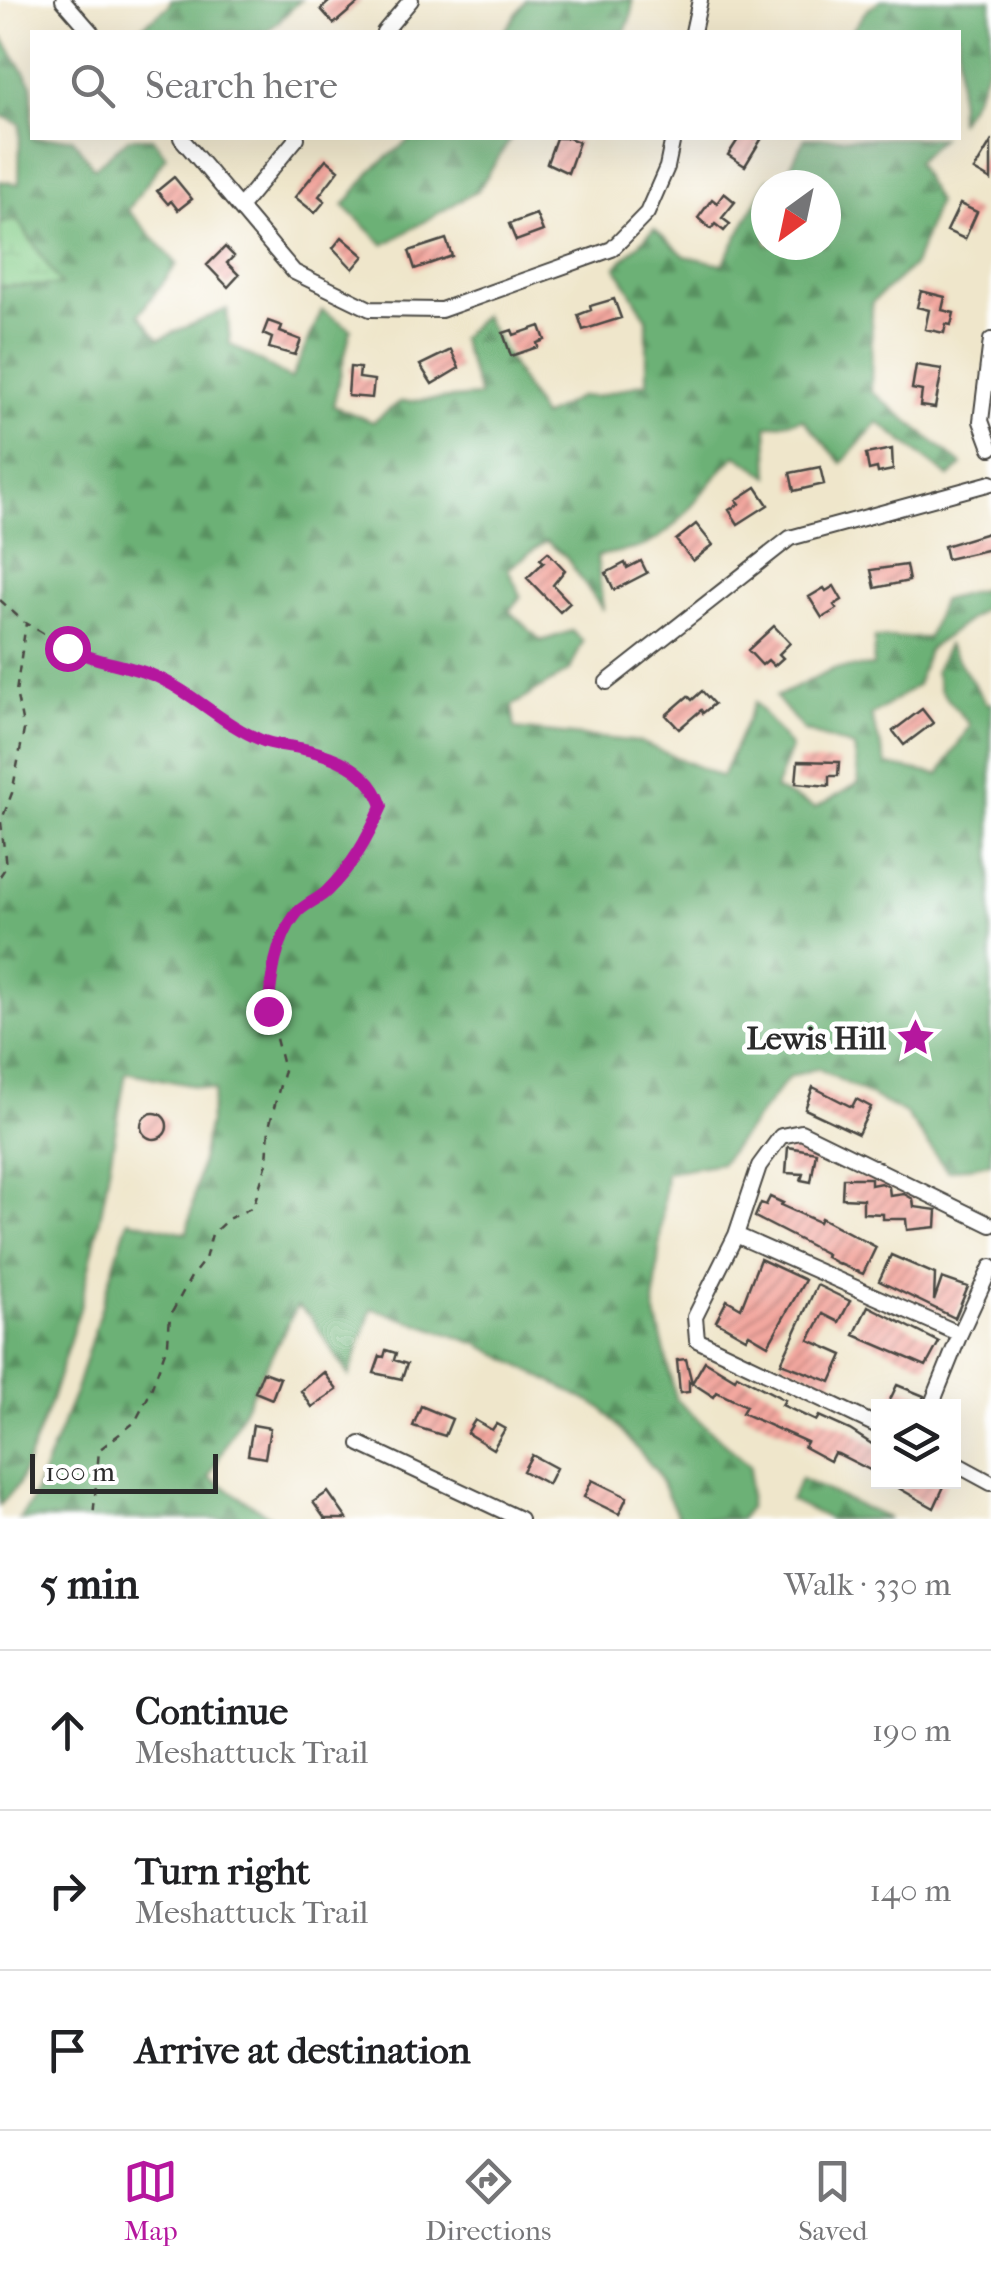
<!DOCTYPE html>
<meta charset="utf-8">
<style>
:root{--surface:#fff;--page:#f6f6f6;--text:#202124;--muted:#757577;--line:#e0e0e0;--accent:#b5179e}
body{margin:0;font-family:"IM FELL French Canon",serif;background:var(--page);color:var(--text)}
.controls{position:absolute;right:30px;bottom:30px;display:grid;overflow:hidden;border-radius:0px;box-shadow:0 10px 40px #0002}
.controls button{width:90px;height:90px;display:grid;place-items:center;padding:0;border:0;border-bottom:2px solid var(--line);background:var(--surface);color:var(--text);font:50px sans-serif}
.compass{position:absolute;left:751px;top:170px;width:90px;height:90px;border-radius:50%;background:var(--surface);box-shadow:0 10px 40px #0002;rotate:213deg}
.scale{position:absolute;left:30px;bottom:25px;width:188px;box-sizing:border-box;padding-left:10px;border:5px solid #2b2b2b;border-top:0;font-size:28px;line-height:35px;white-space:nowrap;color:#2b2b2b;-webkit-text-stroke:8px #fff;paint-order:stroke}
.stop{position:absolute;width:30px;height:30px;margin:-22px;border:8px solid #b5179e;border-radius:50%;background:#fff}
.stop.end{background:#b5179e;border-color:#fff;box-shadow:0 2px 10px #0008}
.list{margin:0;padding:0;list-style:none}
h2{display:flex;justify-content:space-between;align-items:center;height:130px;margin:0;padding:0 40px;font-size:42px}
h2 small{font-size:32px;font-weight:400;color:var(--muted)}
.list li{display:grid;grid-template-columns:65px 1fr auto;gap:30px;align-items:center;box-sizing:border-box;height:160px;padding:0 40px;border-top:2px solid var(--line)}
.list b{display:block;font-size:38px;white-space:nowrap}
.list p{margin:0;font-size:32px;white-space:nowrap;color:var(--muted)}
.list em{font-size:32px;font-style:normal;color:var(--muted)}
.icon{flex:none;width:55px;height:55px;fill:none;stroke:currentColor;stroke-width:2;stroke-linecap:round;stroke-linejoin:round}
.map{position:relative;flex:none;width:991px;height:1519px;overflow:hidden}
.search{position:absolute;background:var(--surface);box-shadow:0 10px 40px #0002;left:30px;right:30px;top:30px;height:110px;display:flex;align-items:center;gap:25px;box-sizing:border-box;padding:0 35px;border-radius:0px;color:var(--muted);font-size:38px}
.sheet{height:610px;background:var(--surface)}
nav{display:flex;justify-content:space-around;align-items:center;box-sizing:border-box;height:140px;border-top:2px solid var(--line);background:var(--surface);font-size:28px;color:var(--muted)}
nav a{display:grid;justify-items:center;gap:5px}
nav .on{color:var(--accent)}
.map>svg:first-child{display:block}
.forest{fill:url(#forest-firs);stroke:#4c6e50;stroke-width:2.5;fill-rule:evenodd}
.wetland{fill:url(#wetland-marsh);stroke:#587c5a;stroke-width:2.5}
.building{fill:url(#building-hatch)}
.lines{fill:none;stroke-linecap:round;stroke-linejoin:round}
.street-casing{stroke:#484743;stroke-width:18}
.path{stroke:#484743;stroke-width:2.5;stroke-dasharray:8 8;stroke-linecap:butt}
.street{stroke:#fff;stroke-width:14}
.route{stroke:#b5179e;stroke-width:12}
.labels{text-anchor:middle;stroke-width:10;stroke-linejoin:round;paint-order:stroke}
.poi-label{font-size:32px;font-weight:bold;fill:#2b2b2b;stroke:#fff;text-anchor:end}
</style>
<div class="map">
<svg width="991" height="1519" viewBox="0 0 991 1519">
<defs>
<pattern id="forest-firs" width="22" height="20" patternUnits="userSpaceOnUse" patternTransform="scale(2.5)"><rect width="22" height="20" fill="#6cb176"/><path d="M5 1l3.5 6h-7zM16 11l3.5 6h-7z" fill="#599061"/></pattern>
<pattern id="wetland-marsh" width="20" height="14" patternUnits="userSpaceOnUse" patternTransform="scale(2.5)"><rect width="20" height="14" fill="#86ce8a"/><path d="M1 5h8M5 5V1M11 12h8M15 12V8" fill="none" stroke="#74b177"/></pattern>
<pattern id="building-hatch" width="6" height="6" patternUnits="userSpaceOnUse" patternTransform="scale(2.5)"><rect width="6" height="6" fill="#f3a79f"/><path d="M-1 1l2-2M0 6l6-6M5 7l2-2" fill="none" stroke="#c58882"/></pattern>
</defs>
<rect width="100%" height="100%" fill="#fff"/>
<filter id="ink" filterUnits="userSpaceOnUse"><feTurbulence type="fractalNoise" baseFrequency=".01" numOctaves="2"/><feDisplacementMap in="SourceGraphic" scale="20" xChannelSelector="R" yChannelSelector="G"/><feConvolveMatrix kernelMatrix="1 2 1 2 8 2 1 2 1" color-interpolation-filters="sRGB"/></filter>
<filter id="wash" filterUnits="userSpaceOnUse"><feTurbulence type="fractalNoise" baseFrequency=".0048" numOctaves="4" result="noise"/><feDisplacementMap in="SourceGraphic" scale="40" xChannelSelector="R" yChannelSelector="G"/><feGaussianBlur stdDeviation="2.25" result="paint"/><feColorMatrix in="noise" values="0 0 0 0 0 0 0 0 0 0 0 0 0 0 0 0 0 1.4 0 .05"/><feComposite in="paint" operator="in"/></filter>
<g filter="url(#wash)">
<rect width="100%" height="100%" fill="#efe6cb"/>
<path class="forest" d="M170 0H301L267 32H135L170 5Z
M526 0H632V13L625 32H504Z
M881 0H991C991 54 991 78 959 120L958 32H851L866 11Z
M0 34 32 84V138H72L94 168 129 138H153L166 156 128 210 177 264 139 314 159 339 227 309 230 344 291 379 322 310 351 329 333 406 373 422 400 402 480 396 460 338 483 315 542 417 581 396 595 397 647 382V319L616 267 654 229 685 256 723 264 768 179 785 177 805 138H941L916 162 937 202 914 265 872 302 871 391 962 465 949 477 878 422 842 463 803 419 767 426 769 476 736 455C707 481 687 522 652 542 637 551 614 552 597 556L603 610 566 557 546 541 508 569 521 596 509 611 541 641 572 631 583 641 570 670 512 706 515 729 640 742 722 777 755 702 791 748 775 789 815 808 859 783 854 747 804 731 776 697 834 669 873 666 875 638H928L942 600 991 587V603L928 650 917 685 871 716 887 765 939 775 970 725 940 690 935 671 948 645 987 704 991 703V1163L947 1171 906 1114 817 1068 789 1077 721 1163 666 1172 654 1306 676 1400 750 1466 749 1508 740 1519H679L656 1471 603 1409 478 1344 372 1308 349 1376 310 1316 297 1306 209 1477 274 1519H19L30 1504 75 1393 128 1220 187 1233 215 1090 126 1072 101 1214 80 1308 49 1406 18 1485 0 1505V286L60 284 17 218 0 224V181L19 184 20 124 0 115ZM766 185H826V245H766Z
M412 138H511L478 190 384 245 344 206 373 169Z
M801 1479 889 1519H829L790 1500Z"/>
<path class="wetland" d="M16 218 61 285 0 286V224Z"/>
<g id="blocks">
<path class="building" d="M331 0H362L334 24 321 9Z
M556 138H569L579 142 568 173 547 163Z
M739 138H762L745 166 728 155Z
M991 142V180L974 170Z
M326 159 339 170 319 196 325 201 315 213 295 197Z
M174 177 192 199 178 210 171 201 168 204 157 191Z
M724 193 735 202 722 218 730 224 724 231 715 224 711 229 698 218 712 199 717 203Z
M960 204 977 212 965 239 947 231Z
M536 214 543 231 516 241 509 224Z
M342 237 364 256 353 269 333 248Z
M446 239 452 256 415 269 409 251Z
M225 247 234 256 227 263 239 275 228 287 207 265Z
M921 291 945 297 942 310 954 313 951 325 946 324 944 333 925 329 929 310 917 307Z
M614 299 621 318 583 330 578 315 591 310 590 306Z
M268 321 282 326 280 332 301 340 295 355 269 348 272 338 263 334Z
M540 326 545 340 537 343 538 347 511 356 503 333 512 330 514 335Z
M451 350 459 368 432 384 420 365Z
M916 365 942 369 935 408 920 406 922 391 912 389Z
M350 367 360 368 359 378 374 380 372 398 348 396Z
M892 449 893 470 878 473 877 468 869 470 866 454Z
M820 467 824 484 794 491 790 473Z
M756 487 768 505 738 524 729 510 739 504 736 500Z
M696 524 713 545 693 561 676 540Z
M991 532V549L947 559 944 546Z
M548 552 565 570 553 585 570 603 560 612 527 578 544 562 540 559Z
M641 561 647 573 614 590 606 573 625 563 627 568Z
M906 565 909 581 875 588 871 570Z
M834 586 842 600 834 605 837 609 822 618 809 597 824 588 826 591Z
M774 626 790 643 779 654 783 658 774 666 768 660 762 665 748 650Z
M702 691 714 704 703 713 701 710 679 729 666 715 688 696 692 700Z
M922 709 933 723 904 745 893 731Z
M798 761 839 762 838 776H829V786L796 783Z
M813 1087 852 1107 856 1099 871 1107 858 1134 805 1109Z
M141 1126a13 13 0 1 1 26 0a13 13 0 1 1-26 0Z
M788 1147 816 1152 811 1182 801 1180 803 1174 786 1173Z
M843 1178H871V1185L881 1183 889 1187 890 1196 904 1194 913 1199 914 1207 937 1210 936 1227 907 1230 906 1219H883V1214L863 1213V1199L842 1198Z
M770 1197 783 1203 781 1205 819 1222 821 1218 876 1247 863 1274 837 1263 826 1257 827 1254 755 1217 761 1203 766 1205Z
M891 1255 935 1274 934 1301 942 1278 968 1287 955 1318 879 1281Z
M760 1259 805 1280 768 1345 749 1334 746 1338 716 1321 727 1300 741 1308Z
M817 1285 850 1301 839 1322 823 1314 809 1340 843 1355 831 1382 781 1363Z
M868 1306 939 1342 926 1366 854 1335Z
M386 1350 396 1353 394 1360 407 1364 402 1379 374 1373 380 1356 384 1357Z
M686 1359 692 1383 705 1361 735 1379 737 1375 785 1400 782 1405 816 1421 819 1416 850 1430 878 1448V1474L838 1454 834 1453 830 1461 804 1447 807 1442 742 1413 746 1406 717 1392 714 1397 689 1381V1392L680 1393 677 1360Z
M263 1372 280 1378 272 1399 255 1392Z
M324 1372 337 1390 312 1407 301 1391Z
M897 1385 924 1396 920 1406H887Z
M421 1406 452 1419 445 1436 413 1426Z
M475 1420 492 1430 496 1424 505 1429 493 1449 467 1433Z
M253 1425 270 1428 265 1458 248 1455Z
M532 1455 556 1468 548 1484 523 1471Z
M592 1480 627 1497 619 1514 584 1497Z
M888 1482H946L934 1508Z
M328 1492 347 1519H325L313 1502Z"/>
</g>
</g>
<g filter="url(#ink)">
<use href="#blocks" fill-opacity="0" stroke="#484743" stroke-width="2.5"/>
<g class="lines">
<defs>
<path id="street" d="M63 0 91 32
M384 32 411 0
M693 32 700 0
M181 138 294 272 370 309 441 310 612 249 647 213 667 167 673 138
M240 207 297 138
M991 340 981 421 991 448
M607 682 790 538 991 483
M736 1235 759 1166 781 1136 801 1132 991 1225
M960 1334 991 1267
M878 1426 697 1340 695 1317 736 1235 960 1334 931 1406
M360 1444 520 1519
M954 1463 991 1483"/>
</defs>
<use href="#street" class="street-casing"/>
<path class="path" d="M0 600 24 622
M0 876 6 867 1 822 12 793 24 730 16 692 26 623 48 636 59 647 155 676 188 693 224 721 263 741 303 748 353 767 377 789 382 807 363 850 325 893 296 913 272 973 269 1011 284 1070 269 1127 267 1163 253 1207 228 1219 212 1234 205 1259 191 1277 170 1316 168 1343 149 1395 135 1422 99 1450 93 1519"/>
<use href="#street" class="street"/>
</g>
</g>
<g class="lines" filter="url(#ink)">
<path class="route" d="M67 648C95 662 126 664 155 676 194 693 222 724 261 740 272 745 286 745 299 748 334 755 371 771 382 806 367 840 353 865 327 891 318 900 303 905 296 914 275 941 271 979 268 1011"/>
</g>
<defs>
<symbol id="sight-bare" viewBox="-9 -9 18 18"><path d="M0-6L1.8-2.2L6-1.7L2.9 1.2L3.7 5.4L0 3.3L-3.7 5.4L-2.9 1.2L-6-1.7L-1.8-2.2Z" fill="#b5179e" stroke="#fff" stroke-width="2.5" paint-order="stroke"/></symbol>
</defs>
<g fill-rule="evenodd">
<use href="#sight-bare" x="888" y="1010" width="55" height="55"/>
</g>
<g class="labels">
<g class="poi-label">
<text x="886" y="1049">Lewis Hill</text>
</g>
</g>
</svg>
<div class="controls">
<button><svg class="icon" aria-label="layers" viewBox="0 0 24 24"><path d="M12 4l9 5-9 5-9-5zM3 14l9 5 9-5"/></svg></button>
</div>
<svg class="compass" viewBox="-18 -18 36 36"><path d="M0-13l5 13h-10z" fill="#e53935"/><path d="M0 13l5-13h-10z" fill="#757577"/></svg>
<div class="scale">100 m</div>
<div class="stop" style="left:67px;top:648px"></div>
<div class="stop end" style="left:268px;top:1011px"></div>
<div class="search"><svg class="icon" aria-label="search" viewBox="0 0 24 24"><circle cx="10" cy="10" r="6"/><path d="M15 15l6 6"/></svg>Search here</div>
</div>
<section class="sheet">
<h2>5 min<small>Walk · 330 m</small></h2>
<ul class="list">
<li><svg class="icon" aria-label="ahead" viewBox="0 0 24 24"><path d="M12 20V5M6 11l6-6 6 6"/></svg><div><b>Continue</b><p>Meshattuck Trail</p></div><em>190 m</em></li>
<li><svg class="icon" aria-label="right" viewBox="0 0 24 24"><path d="M7 20v-9h11M14 6l5 5-5 5"/></svg><div><b>Turn right</b><p>Meshattuck Trail</p></div><em>140 m</em></li>
<li><svg class="icon" aria-label="arrive" viewBox="0 0 24 24"><path d="M6 21V4h12l-3 4 3 4H6"/></svg><div><b>Arrive at destination</b></div></li>
</ul>
</section>
<nav>
<a class="on"><svg class="icon" aria-label="map" viewBox="0 0 24 24"><path d="M3 6l6-2 6 2 6-2v14l-6 2-6-2-6 2zM9 4v14M15 6v14"/></svg>Map</a>
<a><svg class="icon" aria-label="directions" viewBox="0 0 24 24"><path d="M12 3l9 9-9 9-9-9zM9 14v-3h6M13 9l2 2-2 2"/></svg>Directions</a>
<a><svg class="icon" aria-label="saved" viewBox="0 0 24 24"><path d="M7 4h10v16l-5-4-5 4z"/></svg>Saved</a>
</nav>
